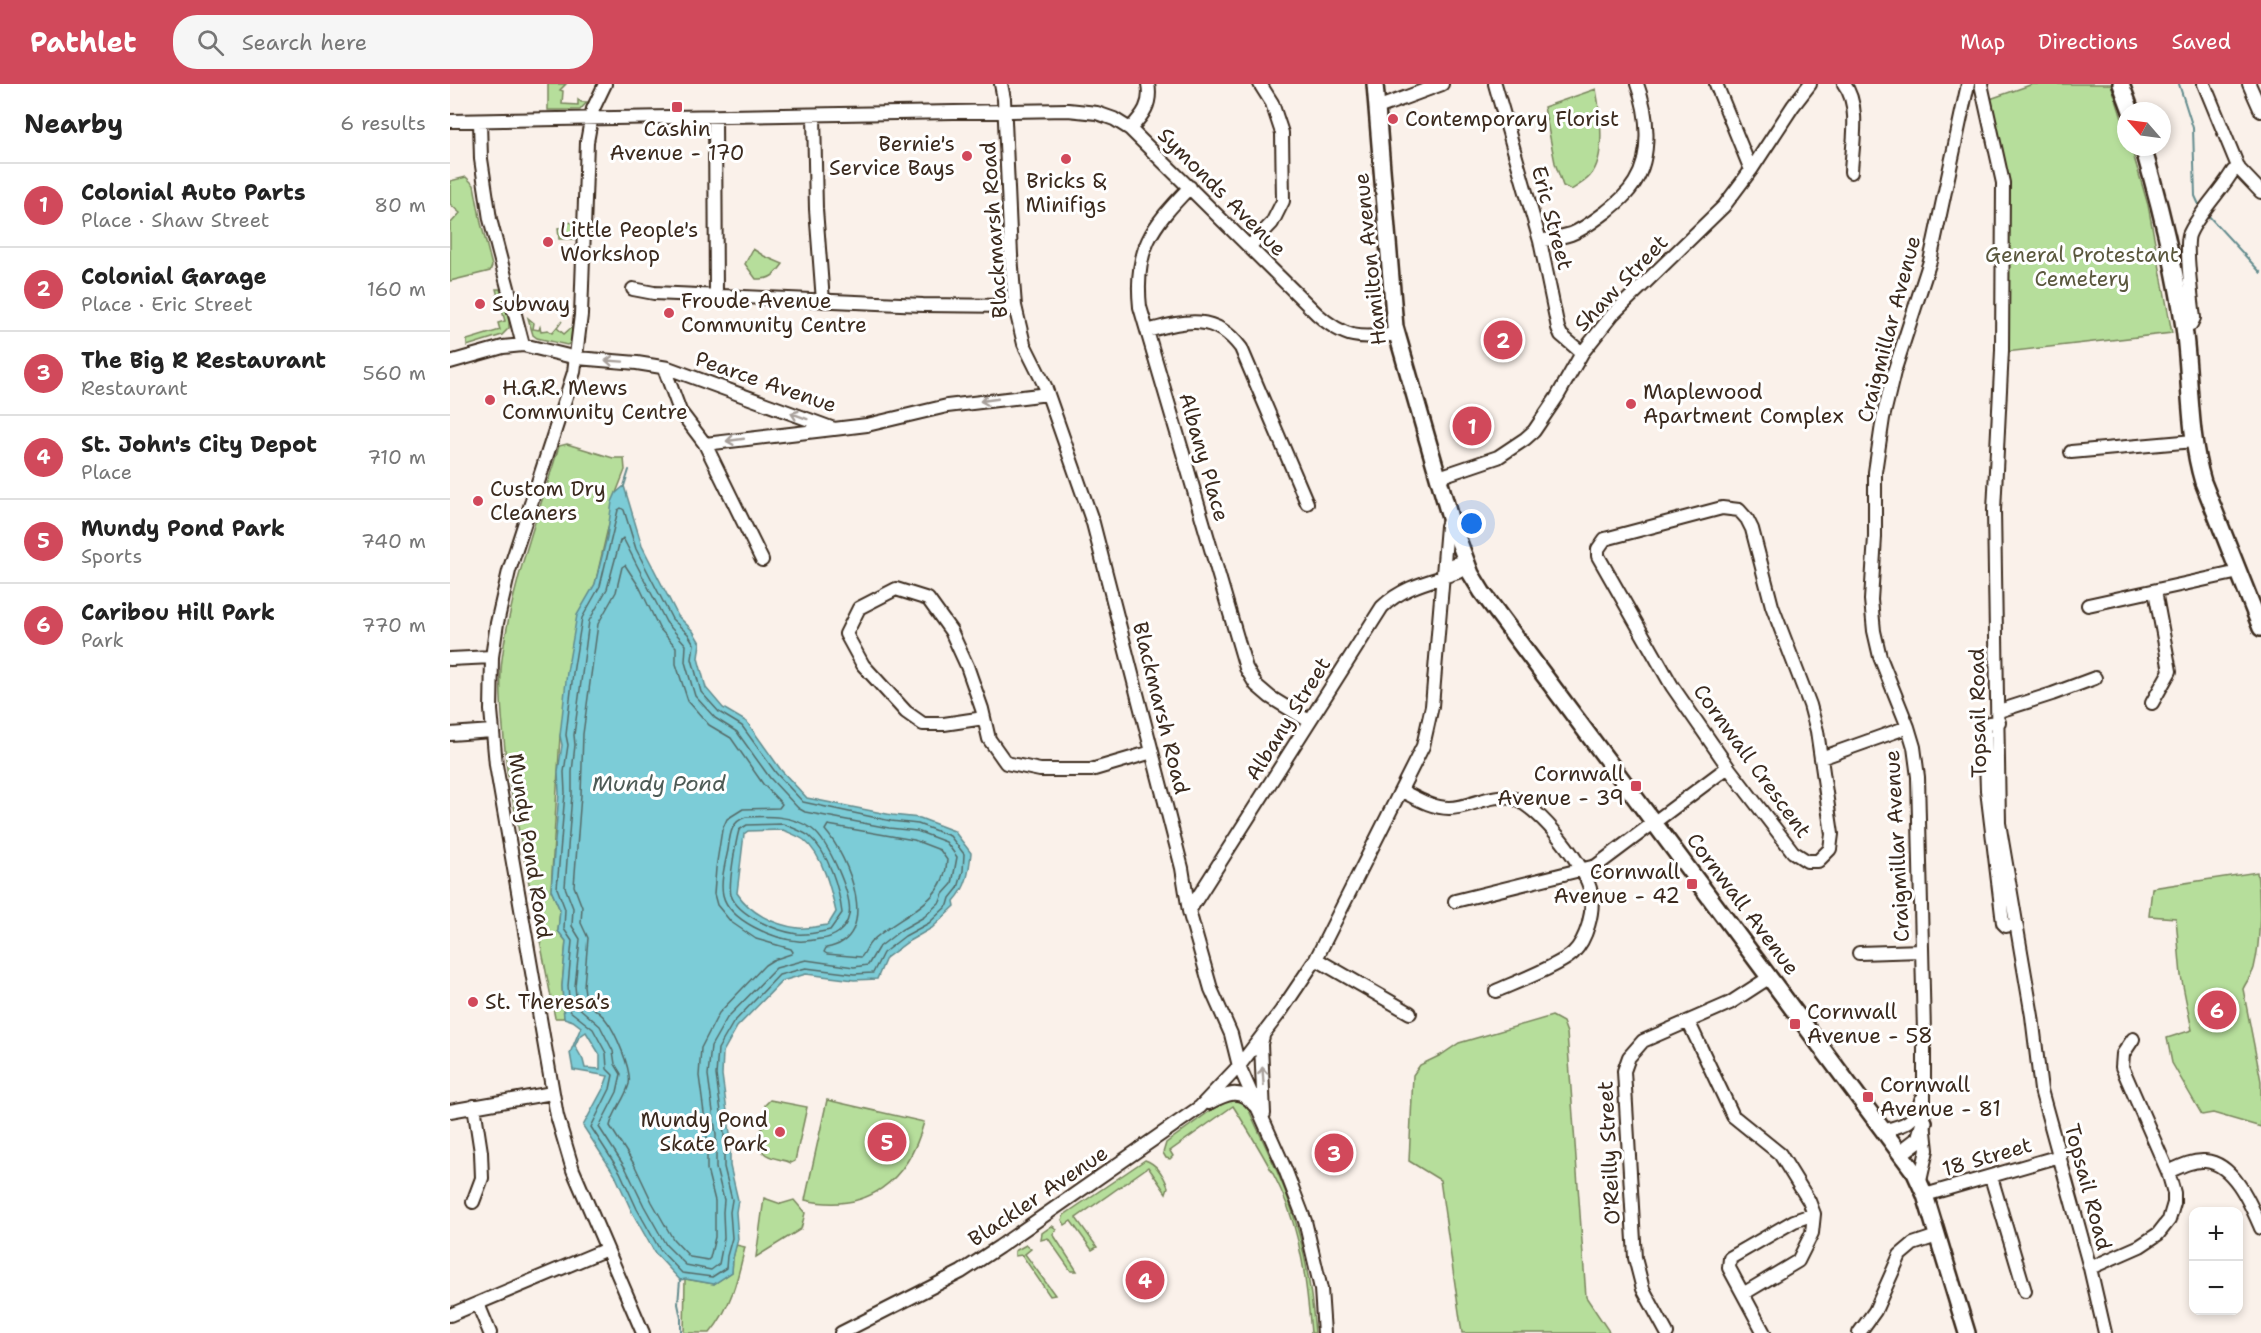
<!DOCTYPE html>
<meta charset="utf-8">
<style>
:root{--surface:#fff;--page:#f6f6f6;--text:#222;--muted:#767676;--line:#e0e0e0;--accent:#d1495b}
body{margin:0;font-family:"Shantell Sans",sans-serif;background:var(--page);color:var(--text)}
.controls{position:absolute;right:18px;bottom:18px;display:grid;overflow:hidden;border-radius:12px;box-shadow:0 3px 9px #0003}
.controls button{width:54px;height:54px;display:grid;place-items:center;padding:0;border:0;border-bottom:2px solid var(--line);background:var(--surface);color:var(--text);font:30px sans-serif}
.compass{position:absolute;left:1667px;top:18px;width:54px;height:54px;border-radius:50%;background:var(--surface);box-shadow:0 3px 9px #0003;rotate:298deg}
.you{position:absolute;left:1022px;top:440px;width:21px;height:21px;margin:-15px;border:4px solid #fff;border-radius:50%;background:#1a73e8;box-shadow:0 0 0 9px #1a73e833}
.badge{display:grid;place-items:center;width:39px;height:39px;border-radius:50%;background:var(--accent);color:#fff;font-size:20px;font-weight:700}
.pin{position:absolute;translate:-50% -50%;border:3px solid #fff;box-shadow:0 2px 6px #0006}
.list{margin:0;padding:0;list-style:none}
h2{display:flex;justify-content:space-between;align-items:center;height:78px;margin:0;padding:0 24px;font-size:26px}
h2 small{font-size:20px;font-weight:400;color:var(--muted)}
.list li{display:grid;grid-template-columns:39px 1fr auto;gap:18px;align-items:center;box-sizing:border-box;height:84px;padding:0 24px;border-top:2px solid var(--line)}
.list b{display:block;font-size:22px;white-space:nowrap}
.list p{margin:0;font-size:20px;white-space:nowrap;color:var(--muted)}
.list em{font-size:20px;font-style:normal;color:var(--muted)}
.icon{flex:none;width:33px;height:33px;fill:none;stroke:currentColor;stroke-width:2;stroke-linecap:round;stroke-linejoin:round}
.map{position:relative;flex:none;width:1811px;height:1249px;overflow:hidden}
header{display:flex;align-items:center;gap:36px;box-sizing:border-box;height:84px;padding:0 30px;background:var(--accent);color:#fff}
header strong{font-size:28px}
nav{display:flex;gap:33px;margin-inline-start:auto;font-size:21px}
.search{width:420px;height:54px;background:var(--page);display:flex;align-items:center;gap:15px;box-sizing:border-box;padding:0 21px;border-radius:24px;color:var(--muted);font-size:22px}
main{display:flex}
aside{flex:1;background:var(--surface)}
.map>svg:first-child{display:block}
.green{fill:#b6de9b;stroke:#78845c;stroke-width:1.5}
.water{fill:#7cccd7;stroke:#628b8d;stroke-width:1.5;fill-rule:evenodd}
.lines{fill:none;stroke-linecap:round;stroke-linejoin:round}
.shore{stroke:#556b68;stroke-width:1.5}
.stream{stroke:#628b8d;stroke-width:2}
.minor-casing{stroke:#3b2a1e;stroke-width:16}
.major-casing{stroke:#3b2a1e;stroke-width:20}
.minor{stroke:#fff;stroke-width:12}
.major{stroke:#fff;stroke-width:15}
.oneway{stroke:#a79f9a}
.poi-dot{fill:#d1495b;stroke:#fff;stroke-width:2}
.labels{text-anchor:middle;stroke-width:6;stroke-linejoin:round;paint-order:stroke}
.poi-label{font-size:21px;fill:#3b2a1e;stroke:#fff;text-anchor:start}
.street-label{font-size:21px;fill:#3b2a1e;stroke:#fff}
.park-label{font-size:21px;fill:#5a573d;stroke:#fff}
.water-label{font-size:22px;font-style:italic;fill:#4e5b56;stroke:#fff}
</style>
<header>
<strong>Pathlet</strong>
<div class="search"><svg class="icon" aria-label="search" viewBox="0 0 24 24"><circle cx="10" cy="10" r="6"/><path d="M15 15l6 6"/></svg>Search here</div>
<nav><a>Map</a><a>Directions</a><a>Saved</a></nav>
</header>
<main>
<aside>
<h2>Nearby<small>6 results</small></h2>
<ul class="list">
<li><span class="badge">1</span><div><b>Colonial Auto Parts</b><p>Place · Shaw Street</p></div><em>80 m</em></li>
<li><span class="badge">2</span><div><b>Colonial Garage</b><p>Place · Eric Street</p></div><em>160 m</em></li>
<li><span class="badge">3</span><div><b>The Big R Restaurant</b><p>Restaurant</p></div><em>560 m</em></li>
<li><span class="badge">4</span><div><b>St. John's City Depot</b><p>Place</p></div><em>710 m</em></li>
<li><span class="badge">5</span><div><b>Mundy Pond Park</b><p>Sports</p></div><em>740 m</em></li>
<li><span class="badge">6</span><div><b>Caribou Hill Park</b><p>Park</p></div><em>770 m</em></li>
</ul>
</aside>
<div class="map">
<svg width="1811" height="1249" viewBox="0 0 1811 1249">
<rect width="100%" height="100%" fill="#faf1ea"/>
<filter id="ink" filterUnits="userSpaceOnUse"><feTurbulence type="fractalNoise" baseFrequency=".0167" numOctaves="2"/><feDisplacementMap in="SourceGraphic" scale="12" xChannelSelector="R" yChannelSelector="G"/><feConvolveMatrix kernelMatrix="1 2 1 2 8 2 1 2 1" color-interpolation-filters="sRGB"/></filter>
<g filter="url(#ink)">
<path class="green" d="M98 0H116L110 6 113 7 112 20 128 21V15L131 18H137L130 26H98Z
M1583 0H1661L1676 47V63H1681L1698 121 1722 249 1556 268 1558 97 1540 15Z
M1146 5C1150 27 1157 73 1140 92 1135 98 1127 102 1121 106L1113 102 1105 79 1094 23Z
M16 93 24 101 31 139 42 182 40 187 0 197V140L10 129 0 120V97Z
M125 138 124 155H109L108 144 116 143V139Z
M303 165 314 172 333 180C325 191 320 196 306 195L295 180Z
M46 205H50L59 237V244L52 251 17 262V256L50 246 48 239 55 237Z
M78 234 84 239 83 245 89 246 90 243 91 247 98 246 102 249 112 237 107 244 114 250 122 243 121 259 117 261 87 254 83 251Z
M117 360 163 374H174L175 386 166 409 110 652 101 806 110 826 108 847 116 857 112 902 114 934H105L57 686C54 653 48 607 52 575 61 502 88 432 109 362Z
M1807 788C1811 817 1811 855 1804 884 1802 891 1796 898 1793 905L1811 997V1043L1763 1029 1752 1031 1722 979 1717 954 1742 946 1731 892 1726 834 1699 832 1702 804Z
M1102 932 1113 938 1117 949 1136 1213 1160 1249H1012L990 1096 959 1077 963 991 970 981 991 971 1009 959Z
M778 1014C786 1014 794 1016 798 1024 815 1062 835 1100 846 1139 857 1176 862 1212 865 1249H861C857 1201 851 1150 831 1106 818 1077 800 1049 783 1022L720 1067 723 1072 720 1075 716 1074 713 1069 716 1059Z
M320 1016 357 1023 345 1077 341 1079C332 1074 320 1076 313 1068L314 1061 309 1050 318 1033 315 1021Z
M377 1016 474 1038C458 1097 417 1130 355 1116Z
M695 1076C707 1080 714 1092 718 1103L716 1109 698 1083 626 1134 647 1163 642 1166 621 1137 615 1141 612 1136 614 1131Z
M314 1114 331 1120 344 1116 355 1129 351 1145 306 1173Z
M602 1142 607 1145 603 1150 627 1187H621L598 1154 591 1156 592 1149Z
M286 1161 295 1163C288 1194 281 1224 260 1249H234L235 1195 264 1200 282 1188 283 1174Z
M576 1161 581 1165 575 1170 605 1211 600 1212 572 1171 565 1172V1167Z"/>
<path class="water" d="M174 402 192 462 228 532 243 547 250 559 248 574 256 604 273 624 297 638 331 686 357 714 442 731 470 734 504 747 521 769C519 788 517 803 504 817L505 822 482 844 459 857 436 874 427 895 404 896 356 890 332 897 287 943 273 968 272 991 280 1049V1082L288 1116 286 1128 288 1155 283 1174 282 1188 264 1200 236 1195 230 1196 205 1169 182 1128 165 1091 133 1042 154 1003 158 992 123 986 120 969 131 943 123 937 114 934 112 902 116 857 108 847 110 826 101 806 109 709 108 688 112 661 110 652 117 588 127 531 145 500 157 453 162 418 166 409ZM333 746C340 749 348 752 354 756 373 771 381 806 386 828L378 841C368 842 357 845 348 844 324 841 300 829 287 809L294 750 298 747ZM136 948 150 971V985L135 984 133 976 125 962 129 953Z"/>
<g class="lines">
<path class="shore" d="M171 424 174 426 186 465 222 535 238 550 244 560 242 575 251 608 269 628 292 642 326 689 353 718 441 737 468 740 500 752 514 770 513 787 508 804 500 814 498 821 479 839 455 852 433 869 423 889 404 890 356 884 329 891 283 939 268 965 266 991 274 1050V1083L282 1116 280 1128 282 1154 277 1172 276 1184 262 1193 232 1189 210 1166 187 1125 170 1088 141 1043 160 1005 163 991 157 985 156 969 143 945 120 927 118 902 122 857 114 845 115 825 107 804 115 709 114 688 118 661 116 651 123 589 132 534 150 502 168 426Z
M173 454 216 538 236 561 235 578 245 612 265 634 287 648 320 694 348 724 355 728 439 744 467 747 496 758 507 773 502 800 493 810 490 818 474 833 451 846 428 864 418 881 404 883 356 876 326 884 277 934 261 962 258 991 266 1050V1084L274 1116 273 1128 274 1154 269 1180 261 1186 236 1181 216 1161 194 1122 176 1085 149 1043 167 1008 171 990 165 980 163 967 150 942 127 922 125 902 130 855 122 842 123 824 115 803 122 710V688L125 661 124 651 139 537 157 505 170 457Z
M175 481 190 504 209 544 226 563V580L238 617 259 641 281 654 313 700 332 720 329 724 293 725 277 735 272 746 266 784 264 810 267 821 281 838 306 855 341 865 343 868 341 870 323 876 315 881 269 929 251 964 249 992 257 1051V1085L265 1117V1153L260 1174 258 1176 240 1173 223 1155 202 1118 184 1080 160 1042C163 1028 175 1015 179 1000 182 986 165 947 156 936 151 928 141 924 136 917L134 902 138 854 131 839 132 823 124 802 131 711 133 650 148 540 166 508 172 483Z
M296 733C319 732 342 731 362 745 378 757 403 812 399 831 396 846 384 854 370 855 363 856 355 858 348 857 324 855 279 837 273 811 270 798 275 780 278 766 280 752 280 738 296 733Z
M333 740C341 743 352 747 359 752 379 769 389 804 392 829L380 846C370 848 357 851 347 850 327 847 288 832 281 811 278 801 286 757 289 746L297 741Z
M378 741 464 756 490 766 497 776C495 821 448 831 421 858 417 862 415 869 411 873L377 870 374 868 376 864C433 855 398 772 375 746Z"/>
<path class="stream" d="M1729 0 1743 44 1745 112 1750 123
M1756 129 1811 189
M174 402 179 386
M230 1196 228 1220 231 1234V1249"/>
<defs>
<path id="minor" d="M155 0 143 25 137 58 131 231 124 288 59 487 47 539 42 573 41 626 46 681 107 1032 123 1086 193 1249
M551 0 554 15 561 171 565 222 574 260 595 302 643 439 732 784 739 827 761 905 781 950 789 982 835 1085 855 1137 871 1205 874 1249
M1045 0 1090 157 1108 244 1111 251 1132 269
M1266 0 1301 86
M1394 0C1411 21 1402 63 1401 88
M1531 0 1553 99 1552 266 1544 426 1549 739 1582 932 1591 1006 1640 1184 1655 1249
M1754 0 1789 85 1811 108
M1799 0 1811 27
M927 24 992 0
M265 32 266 212
M364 32 366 125 373 217
M0 37 618 26 647 29 664 35 680 45 867 230C895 255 910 255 947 250
M30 37 31 75 40 135 73 261
M680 45C693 31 702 20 698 0
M740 103C701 143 684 166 690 223L796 584 806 601 820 613 859 637
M1090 157C1100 155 1111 153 1121 150 1134 145 1145 136 1156 128 1167 119 1178 110 1185 98 1202 71 1198 29 1187 0
M800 162 822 139 833 117 832 49 822 19 810 0
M183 205 204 209 473 221 565 222
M1734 242 1741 240 1744 234C1742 217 1735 164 1739 151 1746 133 1768 110 1779 93L1783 87 1789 85
M697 247C735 237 764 228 791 264L857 419
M0 278 53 263 73 261 127 274 187 279 218 284 384 345 417 341 497 322 598 310
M214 284 230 327 255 360 312 476
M255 360 383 345
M1621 368 1744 357
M989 393 1048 373 1075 355 1084 347 1107 313 1132 269 1163 230 1274 122 1301 86 1343 22 1360 0
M1272 424 1289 426 1297 435 1302 445 1322 522 1360 621 1367 647 1382 750 1380 765 1368 777H1357L1343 768 1278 683 1222 602 1148 472V465L1155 455Z
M1638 521 1789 488
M0 575 42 573
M1702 619 1720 587 1705 507
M1549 627 1602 610 1645 594
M534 634 494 640H473L456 628 413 581 396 550 409 524 446 505 478 515 501 547 517 582 532 625 539 655 556 679 590 686H641L702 668
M1549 638 1539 639 1535 643 1537 706 1553 839 1556 842 1565 840
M0 650 42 647
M1371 674 1458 643
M952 707C966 714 982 724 999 724 1021 724 1043 707 1065 715 1090 724 1137 783 1141 809 1144 828 1137 855 1123 869 1111 881 1064 899 1046 907
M1005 817 1146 782 1278 683
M739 827 932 523C955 501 983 497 1011 487L1017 479C1005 478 1000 481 994 491
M1409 869 1472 867
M866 875 960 929
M1239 939 1283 1032 1330 1070 1359 1117 1364 1130 1362 1149 1348 1177 1293 1210
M813 952 811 960 814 1030
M759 1019C776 1010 790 1003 804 1021
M0 1027 102 1009
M1435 1046C1453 1042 1468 1037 1471 1016
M1718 1088C1729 1083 1742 1076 1755 1077 1784 1079 1801 1121 1811 1144
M1541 1093 1575 1207
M1470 1097 1477 1066 1474 1038V949L1468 693 1464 663 1458 643 1430 573 1424 547 1421 516 1425 453V388L1433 334 1444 288 1480 177 1518 0
M1475 1111 1610 1072
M23 1118 32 1094 31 1068 24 1022
M1640 1184 1690 1162 1708 1150 1719 1136 1724 1119V1109L1718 1088 1672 983 1673 970 1683 955
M28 1220 40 1249
M0 1231 157 1165
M391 1249 511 1188 549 1163 750 1023 789 982 831 927 866 875 973 662 982 622 997 442 1000 434
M1217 1249 1193 1205 1185 1174 1174 987 1179 973 1193 957 1280 919 1320 893
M1314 1249 1279 1184 1280 1174 1344 1137 1364 1130
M1409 1249 1425 1227 1450 1171 1463 1160 1487 1152"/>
<path id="major" d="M925 0 945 243 1000 434 1021 490 1032 508 1465 1089 1475 1111 1517 1249
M1671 0 1681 27
M1693 63C1710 121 1725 182 1734 243 1741 294 1738 348 1753 398L1811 544
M1452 1068 1469 1055 1474 1038"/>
</defs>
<use href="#minor" class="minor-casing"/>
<use href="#major" class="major-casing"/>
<use href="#minor" class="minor"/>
<use href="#major" class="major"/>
</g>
<defs><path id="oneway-shaft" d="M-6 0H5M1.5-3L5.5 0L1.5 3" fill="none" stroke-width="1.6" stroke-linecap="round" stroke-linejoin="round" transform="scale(1.5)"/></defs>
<g class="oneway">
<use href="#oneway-shaft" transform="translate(164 277) rotate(-176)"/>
<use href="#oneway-shaft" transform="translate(539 316) rotate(172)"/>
<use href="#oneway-shaft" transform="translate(349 332) rotate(-160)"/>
<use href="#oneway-shaft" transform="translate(285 356) rotate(172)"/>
<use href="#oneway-shaft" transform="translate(813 992) rotate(-94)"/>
</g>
</g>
<g class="poi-dot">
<rect x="221" y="17" width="12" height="12" rx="3"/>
<circle cx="943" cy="35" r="6"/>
<circle cx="517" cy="72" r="6"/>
<circle cx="616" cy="75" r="6"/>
<circle cx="98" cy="158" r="6"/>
<circle cx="30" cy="220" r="6"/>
<circle cx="219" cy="229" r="6"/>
<circle cx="40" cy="316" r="6"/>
<circle cx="1181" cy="320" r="6"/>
<circle cx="28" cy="417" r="6"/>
<rect x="1180" y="696" width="12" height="12" rx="3"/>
<rect x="1236" y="794" width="12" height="12" rx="3"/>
<circle cx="23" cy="918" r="6"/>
<rect x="1339" y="934" width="12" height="12" rx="3"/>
<rect x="1412" y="1007" width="12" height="12" rx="3"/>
<circle cx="330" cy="1048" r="6"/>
</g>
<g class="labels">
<g class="poi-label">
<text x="955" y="42">Contemporary Florist</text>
<text x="227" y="52" text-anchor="middle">Cashin<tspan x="227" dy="24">Avenue - 170</tspan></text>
<text x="505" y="67" text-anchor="end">Bernie's<tspan x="505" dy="24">Service Bays</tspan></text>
<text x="616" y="104" text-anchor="middle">Bricks &amp;<tspan x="616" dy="24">Minifigs</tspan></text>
<text x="110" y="153">Little People's<tspan x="110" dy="24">Workshop</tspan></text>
<text x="231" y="224">Froude Avenue<tspan x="231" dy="24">Community Centre</tspan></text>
<text x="42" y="227">Subway</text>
<text x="52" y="311">H.G.R. Mews<tspan x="52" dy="24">Community Centre</tspan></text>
<text x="1193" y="315">Maplewood<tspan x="1193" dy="24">Apartment Complex</tspan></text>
<text x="40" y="412">Custom Dry<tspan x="40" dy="24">Cleaners</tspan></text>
<text x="1174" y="697" text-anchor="end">Cornwall<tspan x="1174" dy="24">Avenue - 39</tspan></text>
<text x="1230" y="795" text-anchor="end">Cornwall<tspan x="1230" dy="24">Avenue - 42</tspan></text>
<text x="35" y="925">St. Theresa's</text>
<text x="1357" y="935">Cornwall<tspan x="1357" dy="24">Avenue - 58</tspan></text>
<text x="1430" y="1008">Cornwall<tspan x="1430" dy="24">Avenue - 81</tspan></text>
<text x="318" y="1043" text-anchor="end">Mundy Pond<tspan x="318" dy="24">Skate Park</tspan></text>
</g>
<g class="street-label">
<text transform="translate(772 108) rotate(45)" y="7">Symonds Avenue</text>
<text transform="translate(1102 134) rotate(75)" y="7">Eric Street</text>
<text transform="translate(544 146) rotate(-94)" y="7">Blackmarsh Road</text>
<text transform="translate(920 175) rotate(-96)" y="7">Hamilton Avenue</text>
<text transform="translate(1171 199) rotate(-46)" y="7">Shaw Street</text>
<text transform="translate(1439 245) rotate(-75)" y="7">Craigmillar Avenue</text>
<text transform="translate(316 298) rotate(19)" y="7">Pearce Avenue</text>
<text transform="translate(754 373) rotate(74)" y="7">Albany Place</text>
<text transform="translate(711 624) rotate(76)" y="7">Blackmarsh Road</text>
<text transform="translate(1528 629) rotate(-91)" y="7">Topsail Road</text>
<text transform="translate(838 635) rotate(-58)" y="7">Albany Street</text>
<text transform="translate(1302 677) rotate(54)" y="7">Cornwall Crescent</text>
<text transform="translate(80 762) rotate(81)" y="7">Mundy Pond Road</text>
<text transform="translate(1447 762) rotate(-93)" y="7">Craigmillar Avenue</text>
<text transform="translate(1293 820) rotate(53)" y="7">Cornwall Avenue</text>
<text transform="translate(1159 1069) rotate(-93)" y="7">O'Reilly Street</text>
<text transform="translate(1537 1073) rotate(-16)" y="7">18 Street</text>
<text transform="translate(1638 1103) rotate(75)" y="7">Topsail Road</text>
<text transform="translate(588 1112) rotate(-34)" y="7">Blackler Avenue</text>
</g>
<g class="park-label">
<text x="1632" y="178">General Protestant<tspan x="1632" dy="24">Cemetery</tspan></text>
</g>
<g class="water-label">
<text x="209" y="707">Mundy Pond</text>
</g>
</g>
</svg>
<div class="controls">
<button>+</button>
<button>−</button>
</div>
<svg class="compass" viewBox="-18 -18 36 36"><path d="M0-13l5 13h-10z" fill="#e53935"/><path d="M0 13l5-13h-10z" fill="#767676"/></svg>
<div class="you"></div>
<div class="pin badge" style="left:1022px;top:342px">1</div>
<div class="pin badge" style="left:1053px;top:256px">2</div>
<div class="pin badge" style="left:884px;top:1069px">3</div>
<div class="pin badge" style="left:695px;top:1196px">4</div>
<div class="pin badge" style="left:437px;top:1058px">5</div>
<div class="pin badge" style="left:1767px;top:926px">6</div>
</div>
</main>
